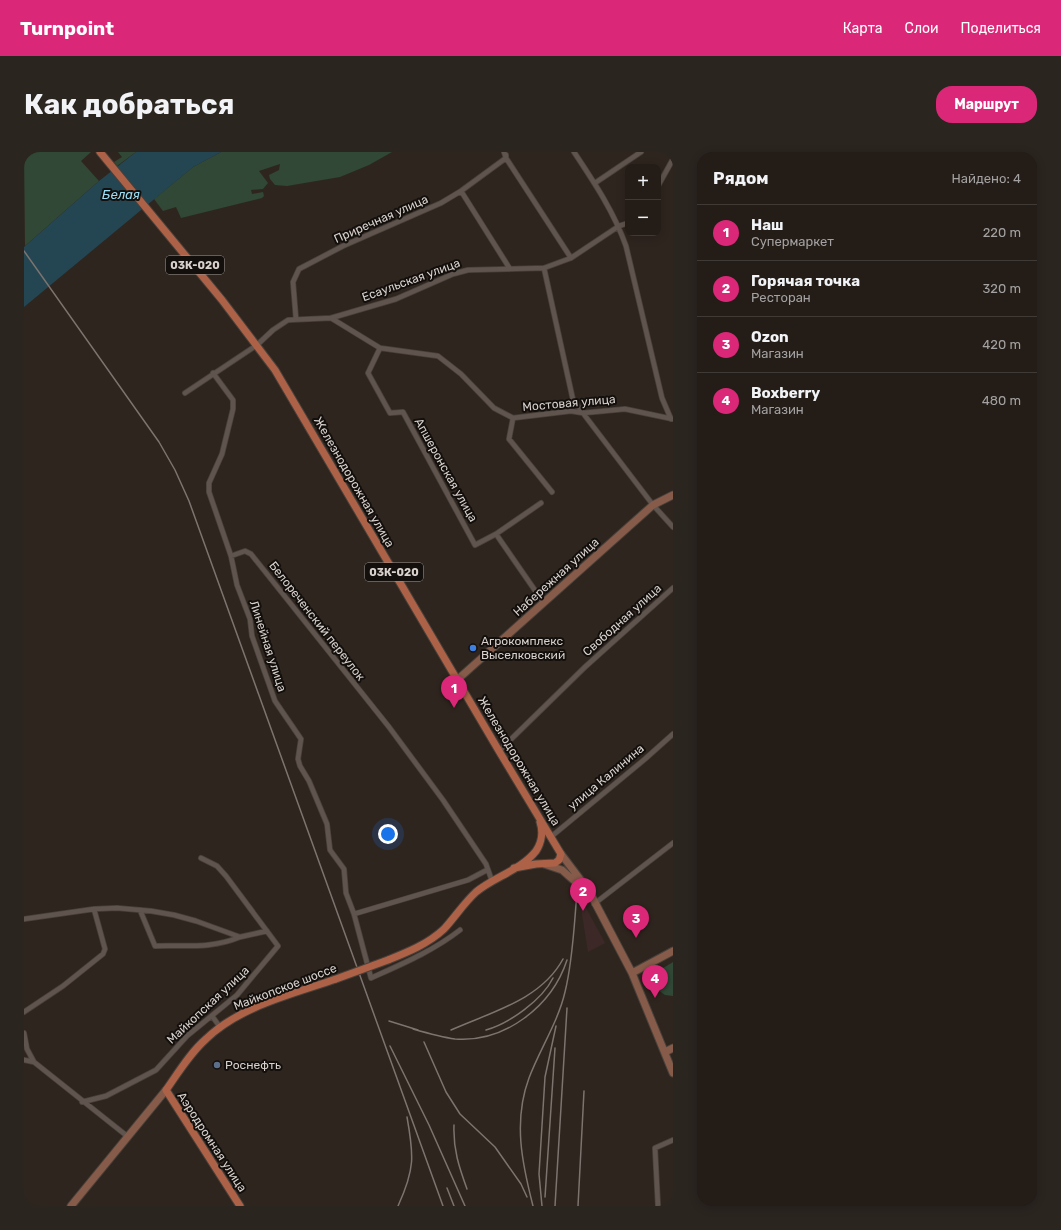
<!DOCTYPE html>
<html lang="ru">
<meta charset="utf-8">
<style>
:root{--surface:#231c17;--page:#2b2520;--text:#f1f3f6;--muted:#a3a1a1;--line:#403a36;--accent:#db2777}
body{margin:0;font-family:Rubik,sans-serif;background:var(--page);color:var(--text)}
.controls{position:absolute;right:12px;top:12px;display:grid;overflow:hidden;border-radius:8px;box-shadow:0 2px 10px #0003}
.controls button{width:36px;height:36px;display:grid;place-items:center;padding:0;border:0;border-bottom:1px solid var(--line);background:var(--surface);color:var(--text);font:20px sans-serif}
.you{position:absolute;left:364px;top:682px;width:14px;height:14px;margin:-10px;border:3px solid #fff;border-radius:50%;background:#1a73e8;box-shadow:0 0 0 6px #1a73e833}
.badge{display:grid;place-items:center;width:26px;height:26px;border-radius:50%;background:var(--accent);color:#fff;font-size:13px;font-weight:700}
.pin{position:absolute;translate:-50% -33px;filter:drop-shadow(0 1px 2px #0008)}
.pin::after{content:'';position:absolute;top:21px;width:14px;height:12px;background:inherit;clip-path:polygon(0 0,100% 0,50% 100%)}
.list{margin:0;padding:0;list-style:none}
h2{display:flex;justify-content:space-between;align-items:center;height:52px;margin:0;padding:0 16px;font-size:17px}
h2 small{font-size:13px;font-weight:400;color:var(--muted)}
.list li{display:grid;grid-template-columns:26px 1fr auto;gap:12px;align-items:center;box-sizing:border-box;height:56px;padding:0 16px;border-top:1px solid var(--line)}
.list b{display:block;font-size:15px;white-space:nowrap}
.list p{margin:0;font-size:13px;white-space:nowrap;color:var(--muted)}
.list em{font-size:13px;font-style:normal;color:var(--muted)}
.map{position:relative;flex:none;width:649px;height:1054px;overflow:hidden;border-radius:16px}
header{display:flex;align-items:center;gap:24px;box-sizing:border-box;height:56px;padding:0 20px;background:var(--accent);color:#fff}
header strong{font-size:19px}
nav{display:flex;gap:22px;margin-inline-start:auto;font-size:14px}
.intro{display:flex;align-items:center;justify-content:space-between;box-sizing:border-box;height:96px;padding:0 24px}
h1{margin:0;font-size:28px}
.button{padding:10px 18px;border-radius:16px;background:var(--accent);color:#fff;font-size:14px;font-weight:700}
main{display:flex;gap:24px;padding:0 24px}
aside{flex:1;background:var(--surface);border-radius:16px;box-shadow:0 2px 10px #0003}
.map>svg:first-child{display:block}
.commercial{fill:#3c2927}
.green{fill:#304835}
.water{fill:#244653}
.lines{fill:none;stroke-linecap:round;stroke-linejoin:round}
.street-casing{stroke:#49413b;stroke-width:6}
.secondary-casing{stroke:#49413b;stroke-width:9}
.primary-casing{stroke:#49413b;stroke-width:9}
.street{stroke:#60554e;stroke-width:4.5}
.secondary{stroke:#865b4a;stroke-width:7}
.primary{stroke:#ad6247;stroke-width:7}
.rail{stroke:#7d746f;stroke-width:1.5}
.primary-bridge-casing{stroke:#49413b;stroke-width:9;stroke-linecap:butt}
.primary-bridge{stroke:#ad6247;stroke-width:7}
.shop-dot{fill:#3f7fe0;stroke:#130f0c;stroke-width:1.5}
.service-dot{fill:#5c6f8a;stroke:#130f0c;stroke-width:1.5}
.labels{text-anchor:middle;stroke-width:4;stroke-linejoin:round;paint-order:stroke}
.shield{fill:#130f0c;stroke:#9d9793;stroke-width:1}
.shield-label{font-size:11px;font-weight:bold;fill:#d8d1cd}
.street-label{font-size:12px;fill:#d8d1cd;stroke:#130f0c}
.poi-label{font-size:12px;fill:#d8d1cd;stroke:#130f0c;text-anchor:start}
.water-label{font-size:13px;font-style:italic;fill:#9bddf6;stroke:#130f0c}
</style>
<header>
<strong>Turnpoint</strong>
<nav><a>Карта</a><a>Слои</a><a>Поделиться</a></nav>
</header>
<div class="intro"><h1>Как добраться</h1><a class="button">Маршрут</a></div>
<main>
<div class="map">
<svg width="649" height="1054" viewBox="0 0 649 1054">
<rect width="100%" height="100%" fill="#2f251f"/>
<path class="commercial" d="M561 754 581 791 564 800 557 756Z"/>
<path class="green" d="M0 0H67L57 9 75 29 1 94Z
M94 0H112L93 14 90 10 98 5Z
M197 0H368L345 13 316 25 263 34 251 33 246 27 245 23 255 18 256 12 235 19 244 31 239 37 227 38 228 42 239 40 240 44 238 46 157 66 152 55 139 59 130 47 169 15Z
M649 810V844L641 843 634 838 631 827 636 818Z"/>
<path class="water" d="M112 0H197L169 15 0 155V95L75 29Z"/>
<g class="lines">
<defs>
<path id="street" d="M550 0C570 30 590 60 602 94L638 246 647 267
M482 3V6L547 106
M571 31 617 0
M634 34 649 7
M437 39 486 117
M520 116 549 248 629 353 649 375
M307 166 356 196 414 204 437 222 470 256 489 266 547 259 559 261 601 257 649 267
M272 167 269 130 275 117 319 94 417 51 437 39 482 6 480 0
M356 196 344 221 366 261 379 260 451 393 472 382 517 351
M189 221 209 248V257L198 302 185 331V340L207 404 213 433 226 467 228 484 251 549 277 587 274 607 276 614 285 629 303 672 306 698 320 717 322 741 330 762 347 826C378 812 409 799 436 778
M161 241 233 193 249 178 264 168 307 166 372 147 429 122 444 118 520 116 547 106 595 74 604 71
M489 266 485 287 528 340
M472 382 519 450
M207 404 221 399 227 402 365 575 419 648 462 712 468 729
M475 599 561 515 649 436
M528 684 621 607 649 582
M570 752 649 691
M116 758 131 794C162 793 187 797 216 785
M330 762 444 728 463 718
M0 767 70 757 93 756 127 759 150 763 172 769 216 785 243 779
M0 860 39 834 79 802 81 797 70 757
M188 864 196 875
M0 881 3 897 10 910 103 984
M0 908 10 910
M58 950 82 944 132 918 163 884 213 843 254 794 202 724 193 714 177 706
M634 1054 631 996 649 988"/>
<path id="secondary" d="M433 528 629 353 649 343
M537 702 565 739 608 821 649 921
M520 712 538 718 555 733
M608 821 649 799
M641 900 649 896
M47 1054 142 938"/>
<path id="primary" d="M76 0 198 148 251 218 475 599 537 702 535 708 531 711 512 712 490 716
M364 808C384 800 404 792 420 777 431 765 440 751 452 740 470 725 497 718 512 699 518 690 519 679 516 670
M216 1054 142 938C154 921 166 901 182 887 216 854 269 842 312 827"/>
</defs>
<use href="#street" class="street-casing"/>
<use href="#secondary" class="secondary-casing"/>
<use href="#primary" class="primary-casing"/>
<use href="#street" class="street"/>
<use href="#secondary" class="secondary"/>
<use href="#primary" class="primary"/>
<path class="rail" d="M0 99 135 290 151 318 165 349 419 1054
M365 869 394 878
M389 877C403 881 417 885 431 887 481 891 528 854 543 808
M427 878C467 860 517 848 539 807
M462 878C486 871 518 848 529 826
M400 890 422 940 436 962 471 995 497 1032 503 1045
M366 894 405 973 441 1054
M430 973C429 997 435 1015 443 1037
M423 1036 430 1054
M521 1045 531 896
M374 1054C391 1017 390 1004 383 965
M509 1054C498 1011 489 969 505 926 516 897 534 870 541 840 549 808 550 773 553 741
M518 1054 515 1022 521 925 532 874
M531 1054 543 856
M554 1054 560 939"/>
<defs>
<path id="primary-bridge" d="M312 827 364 808"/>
</defs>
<use href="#primary-bridge" class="primary-bridge-casing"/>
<use href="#primary-bridge" class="primary-bridge"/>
</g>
<circle class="shop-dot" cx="449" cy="496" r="4"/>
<circle class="service-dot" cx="193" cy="913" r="4"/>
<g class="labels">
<g class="shield">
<rect x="142" y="104" width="58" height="18" rx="3"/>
<rect x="341" y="411" width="58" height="18" rx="3"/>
</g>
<g class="shield-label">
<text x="171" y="117">03К-020</text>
<text x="370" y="424">03К-020</text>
</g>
<g class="street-label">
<text transform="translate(357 67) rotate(-24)" y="4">Приречная улица</text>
<text transform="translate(387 128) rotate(-20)" y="4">Есаульская улица</text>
<text transform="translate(545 251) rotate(-5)" y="4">Мостовая улица</text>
<text transform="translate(422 318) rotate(61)" y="4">Апшеронская улица</text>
<text transform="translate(330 330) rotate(60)" y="4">Железнодорожная улица</text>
<text transform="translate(532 425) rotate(-42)" y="4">Набережная улица</text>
<text transform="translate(598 468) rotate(-42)" y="4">Свободная улица</text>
<text transform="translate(293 469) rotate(52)" y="4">Белореченский переулок</text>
<text transform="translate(244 494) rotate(72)" y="4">Линейная улица</text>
<text transform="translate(495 609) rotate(59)" y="4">Железнодорожная улица</text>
<text transform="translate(582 625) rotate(-40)" y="4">улица Калинина</text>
<text transform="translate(261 835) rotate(-21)" y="4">Майкопское шоссе</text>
<text transform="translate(184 853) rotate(-43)" y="4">Майкопская улица</text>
<text transform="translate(188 990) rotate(57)" y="4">Аэродромная улица</text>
</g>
<g class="poi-label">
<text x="457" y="493">Агрокомплекс<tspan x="457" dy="14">Выселковский</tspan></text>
<text x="201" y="917">Роснефть</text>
</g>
<g class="water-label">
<text x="97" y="47">Белая</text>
</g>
</g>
</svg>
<div class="controls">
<button>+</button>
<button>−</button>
</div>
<div class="you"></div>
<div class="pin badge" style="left:430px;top:556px">1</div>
<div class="pin badge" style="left:559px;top:759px">2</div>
<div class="pin badge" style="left:612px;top:786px">3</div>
<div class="pin badge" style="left:631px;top:846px">4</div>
</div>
<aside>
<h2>Рядом<small>Найдено: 4</small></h2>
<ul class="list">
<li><span class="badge">1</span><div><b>Наш</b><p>Супермаркет</p></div><em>220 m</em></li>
<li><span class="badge">2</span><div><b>Горячая точка</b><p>Ресторан</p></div><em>320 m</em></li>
<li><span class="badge">3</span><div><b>Ozon</b><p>Магазин</p></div><em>420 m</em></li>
<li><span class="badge">4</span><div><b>Boxberry</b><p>Магазин</p></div><em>480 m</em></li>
</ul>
</aside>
</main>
